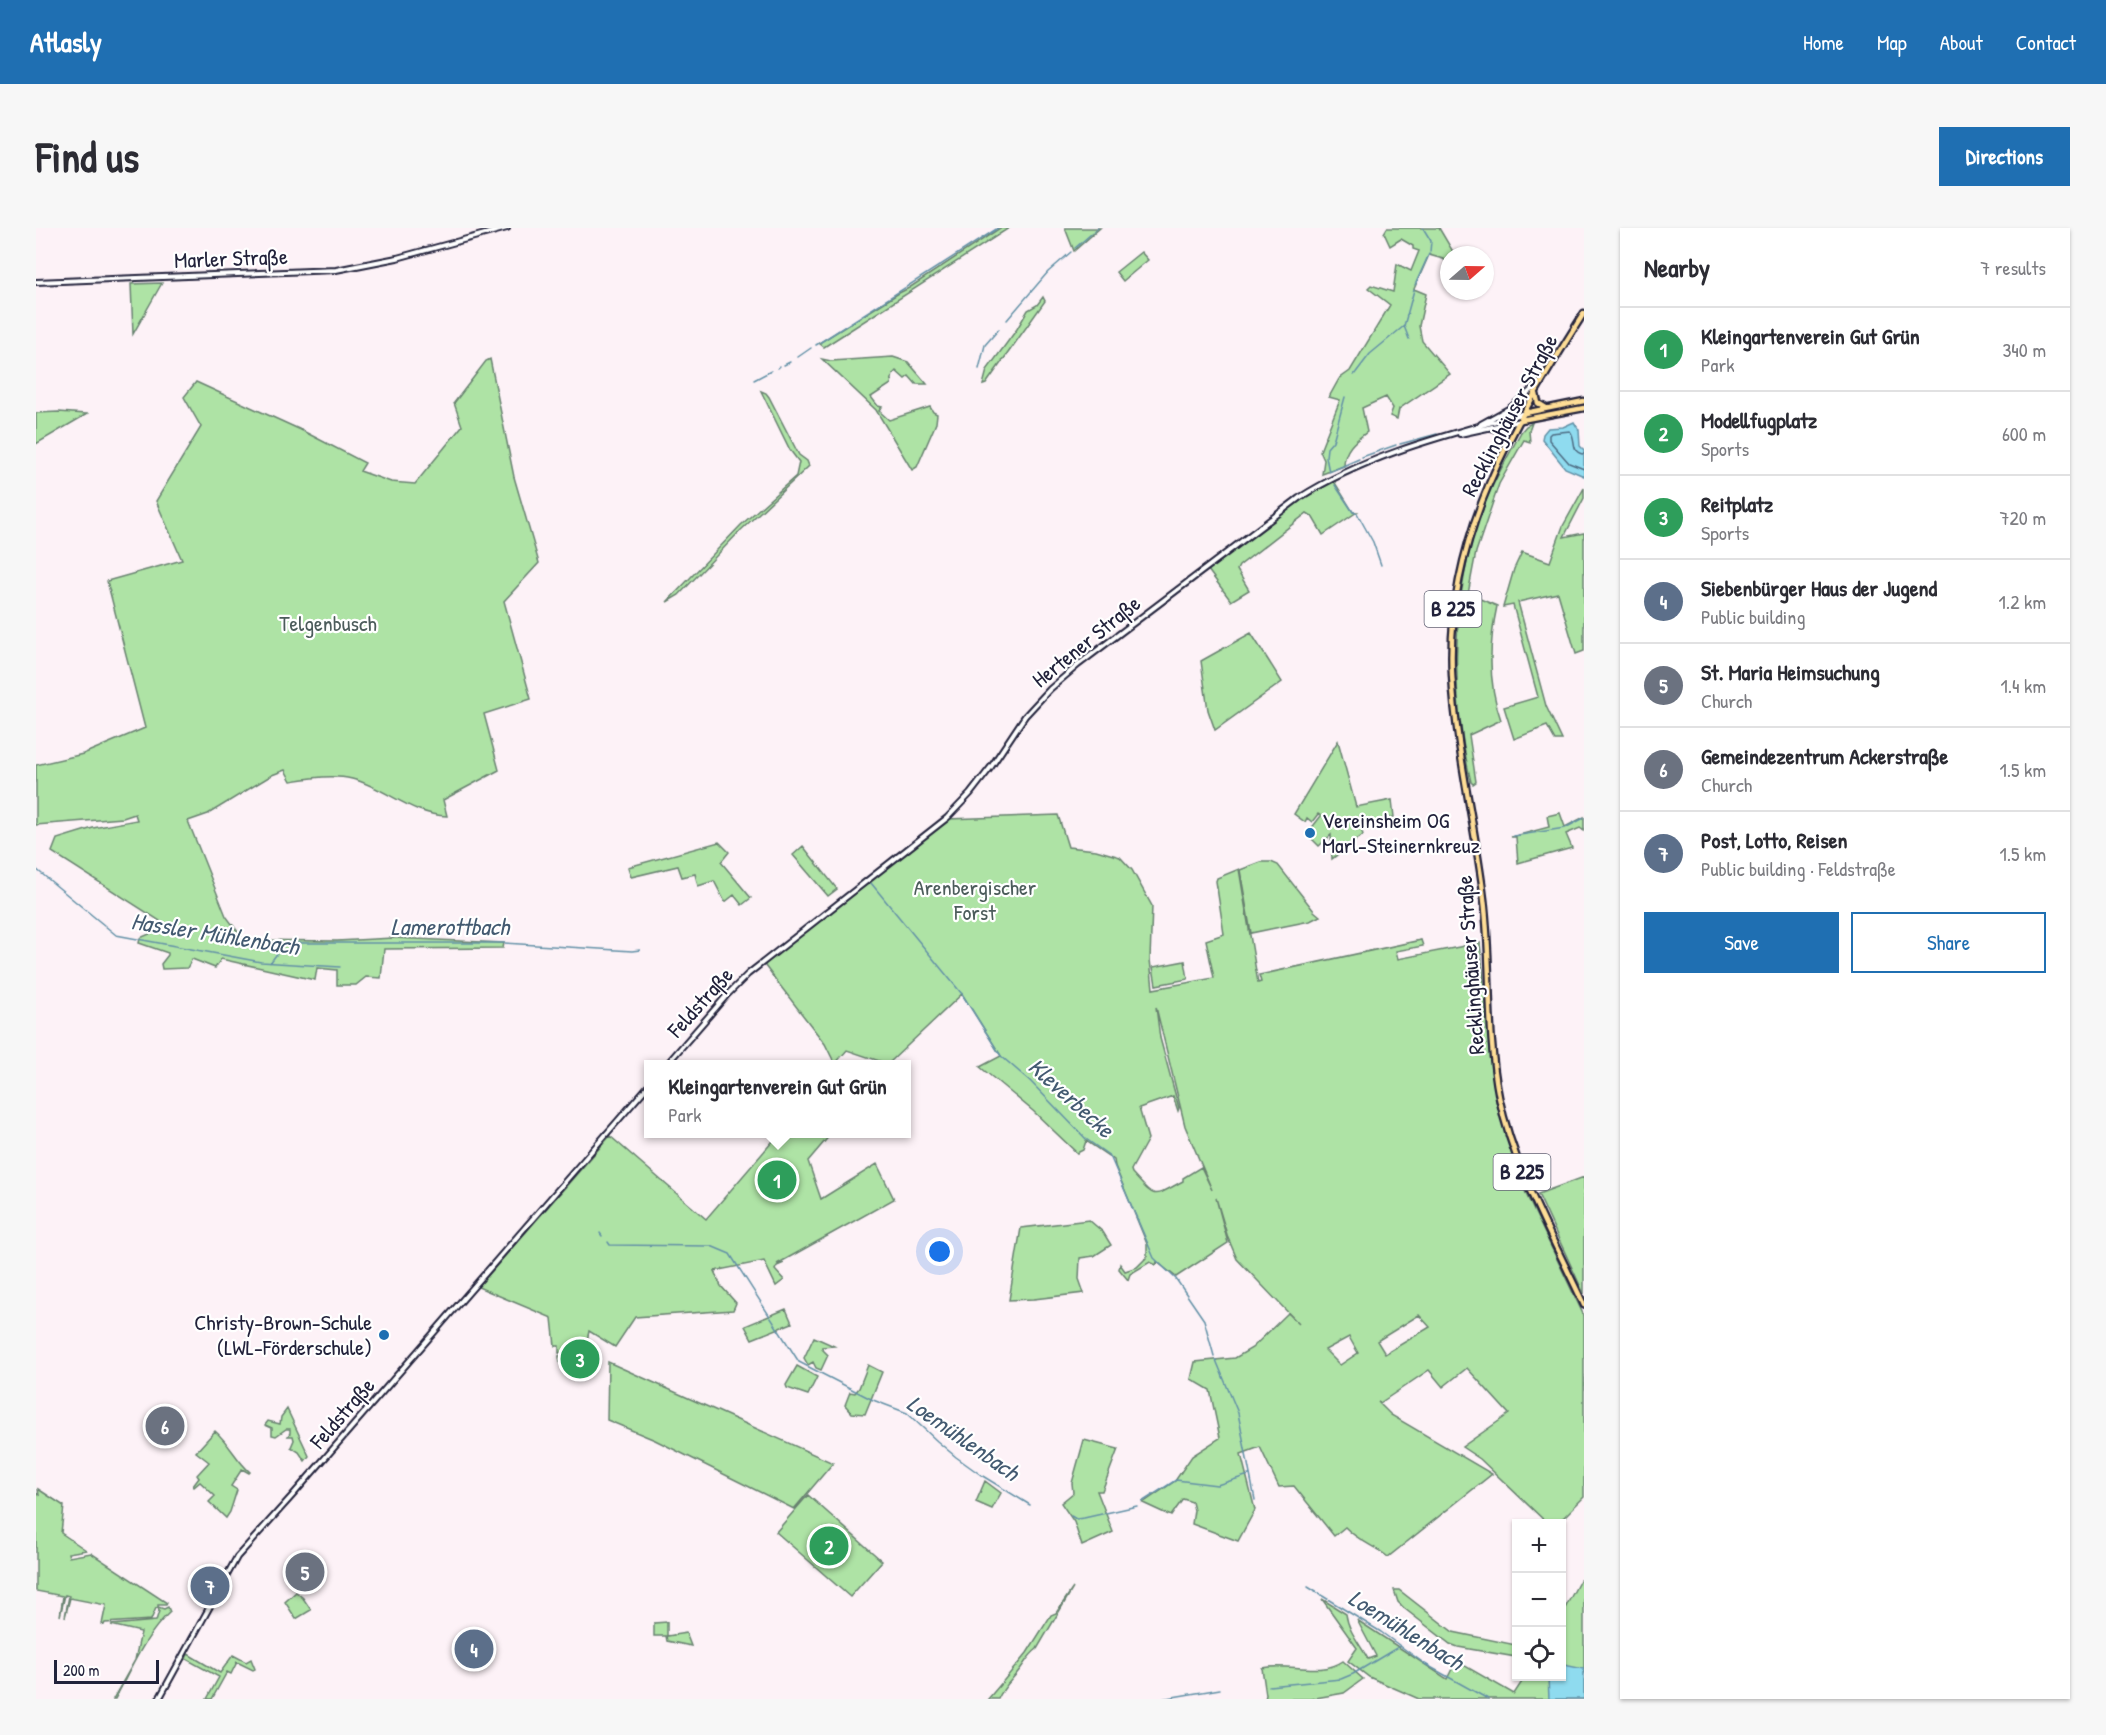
<!DOCTYPE html>
<meta charset="utf-8">
<style>
:root{--surface:#fff;--page:#f7f7f7;--text:#2b2b33;--muted:#7c7c81;--line:#e1e1e2;--accent:#1f6fb2}
body{margin:0;font-family:"Patrick Hand",sans-serif;background:var(--page);color:var(--text)}
.controls{position:absolute;right:18px;bottom:18px;display:grid;overflow:hidden;border-radius:0px;box-shadow:0 2px 4px #0004}
.controls button{width:54px;height:54px;display:grid;place-items:center;padding:0;border:0;border-bottom:2px solid var(--line);background:var(--surface);color:var(--text);font:30px sans-serif}
.compass{position:absolute;left:1404px;top:18px;width:54px;height:54px;border-radius:50%;background:var(--surface);box-shadow:0 2px 4px #0004;rotate:70deg}
.scale{position:absolute;left:18px;bottom:15px;width:105px;box-sizing:border-box;padding-left:6px;border:3px solid #22223b;border-top:0;font-size:16px;line-height:21px;white-space:nowrap;color:#22223b;-webkit-text-stroke:4px #fff;paint-order:stroke}
.you{position:absolute;left:904px;top:1024px;width:21px;height:21px;margin:-15px;border:4px solid #fff;border-radius:50%;background:#1a73e8;box-shadow:0 0 0 9px #1a73e833}
.badge{display:grid;place-items:center;width:39px;height:39px;border-radius:50%;background:var(--accent);color:#fff;font-size:20px;font-weight:700}
.pin{position:absolute;translate:-50% -50%;border:3px solid #fff;box-shadow:0 2px 6px #0006}
.popup{position:absolute;left:608px;top:832px;width:267px;height:78px;box-sizing:border-box;display:grid;place-content:center;border-radius:0px;background:var(--surface);filter:drop-shadow(0 2px 4px #0005);font-size:20px;white-space:nowrap;color:var(--muted)}
.popup b{font-size:22px;color:var(--text)}
.popup::after{content:'';position:absolute;left:50%;top:100%;margin-left:-12px;border:12px solid transparent;border-top-color:var(--surface)}
.list{margin:0;padding:0;list-style:none}
h2{display:flex;justify-content:space-between;align-items:center;height:78px;margin:0;padding:0 24px;font-size:26px}
h2 small{font-size:20px;font-weight:400;color:var(--muted)}
.list li{display:grid;grid-template-columns:39px 1fr auto;gap:18px;align-items:center;box-sizing:border-box;height:84px;padding:0 24px;border-top:2px solid var(--line)}
.list b{display:block;font-size:22px;white-space:nowrap}
.list p{margin:0;font-size:20px;white-space:nowrap;color:var(--muted)}
.list em{font-size:20px;font-style:normal;color:var(--muted)}
.actions{display:flex;gap:12px;padding:18px 24px}
.actions a{flex:1;padding:14px 0;border:2px solid var(--accent);border-radius:0px;text-align:center;font-size:21px;color:var(--accent)}
.actions .main{background:var(--accent);color:#fff}
.icon{flex:none;width:33px;height:33px;fill:none;stroke:currentColor;stroke-width:2;stroke-linecap:round;stroke-linejoin:round}
.map{position:relative;flex:none;width:1548px;height:1471px;overflow:hidden;border-radius:0px}
header{display:flex;align-items:center;gap:36px;box-sizing:border-box;height:84px;padding:0 30px;background:var(--accent);color:#fff}
header strong{font-size:28px}
nav{display:flex;gap:33px;margin-inline-start:auto;font-size:21px}
.intro{display:flex;align-items:center;justify-content:space-between;box-sizing:border-box;height:144px;padding:0 36px}
h1{margin:0;font-size:42px}
.button{padding:15px 27px;border-radius:0px;background:var(--accent);color:#fff;font-size:21px;font-weight:700}
main{display:flex;gap:36px;padding:0 36px}
aside{flex:1;background:var(--surface);border-radius:0px;box-shadow:0 2px 4px #0004}
.map>svg:first-child{display:block}
.green{fill:#aee3a5;stroke:#688270;stroke-width:1.5;fill-rule:evenodd}
.water{fill:#8fdbef;stroke:#6391a7;stroke-width:1.5}
.lines{fill:none;stroke-linecap:round;stroke-linejoin:round}
.shore{stroke:#4e6c83;stroke-width:1.5}
.stream{stroke:#6391a7;stroke-width:1.5}
.secondary-casing{stroke:#22223b;stroke-width:8}
.primary-casing{stroke:#22223b;stroke-width:9}
.secondary{stroke:#fff;stroke-width:4}
.primary{stroke:#fedd96;stroke-width:4.5}
.poi-dot{fill:#1f6fb2;stroke:#fff;stroke-width:2}
.labels{text-anchor:middle;stroke-width:4.5;stroke-linejoin:round;paint-order:stroke}
.shield{fill:#fff;stroke:#646476;stroke-width:1.5}
.shield-label{font-size:21px;font-weight:bold;fill:#22223b}
.street-label{font-size:22px;fill:#22223b;stroke:#fff}
.park-label{font-size:22px;fill:#4c5c5b;stroke:#fff}
.poi-label{font-size:22px;fill:#22223b;stroke:#fff;text-anchor:start}
.water-label{font-size:24px;font-style:italic;fill:#435a71;stroke:#fff}
</style>
<header>
<strong>Atlasly</strong>
<nav><a>Home</a><a>Map</a><a>About</a><a>Contact</a></nav>
</header>
<div class="intro"><h1>Find us</h1><a class="button">Directions</a></div>
<main>
<div class="map">
<svg width="1548" height="1471" viewBox="0 0 1548 1471">
<rect width="100%" height="100%" fill="#fdf2f7"/>
<filter id="ink" filterUnits="userSpaceOnUse"><feTurbulence type="fractalNoise" baseFrequency=".0167" numOctaves="2"/><feDisplacementMap in="SourceGraphic" scale="12" xChannelSelector="R" yChannelSelector="G"/><feConvolveMatrix kernelMatrix="1 2 1 2 8 2 1 2 1" color-interpolation-filters="sRGB"/></filter>
<g filter="url(#ink)">
<path class="green" d="M964 0H973L788 119 783 115 863 65 873 60Z
M1029 0H1064L1038 23Z
M1351 0H1403L1419 27H1413V36L1407 31 1393 27 1378 61 1390 66 1383 98 1386 113 1414 146 1363 181 1361 191 1354 188 1357 180 1350 169 1326 180 1331 204C1319 213 1308 221 1308 238L1286 246 1288 232 1284 223 1304 172 1293 169 1303 151 1314 143 1354 77 1332 60 1335 57 1357 64 1361 36 1375 43 1383 23 1377 21V18L1365 11 1354 18 1348 5Z
M1105 24 1112 32 1087 53 1080 44Z
M126 55 97 106 95 56Z
M1007 69 1009 73 950 156 947 157 951 142 981 101 992 82 1001 77Z
M857 129 872 134 891 156H880L873 148 869 151 860 143 857 146 855 156 835 169 842 178 846 179 843 183 853 192 894 179 897 184 901 186 900 195 881 239 876 242 840 182 786 131 795 133Z
M454 131 478 249 503 335 468 373 495 471 448 486 463 542 407 572 411 588C375 587 349 559 316 551 297 546 274 550 255 553L249 542 236 547 172 586 152 593 190 688 208 712 301 713 357 710 468 715 467 720 348 721 345 750 330 749 320 757H301V742L281 740 279 752 185 731 179 740 156 731 151 740 126 741 125 736 132 727V725L103 715 104 710 132 698 16 624 21 611 57 600 101 592 99 586 87 590 0 597V537L47 526 109 500 71 353 146 332 120 273 165 199 148 169 160 154 265 202 329 235 324 243 355 254 379 256 426 198 418 175 450 133Z
M725 163 730 165 733 169 763 227 771 233 773 238 704 303 643 367 631 374 705 297 760 248 763 234 754 222Z
M23 184 51 186 0 216V185Z
M1496 195 1493 203 1494 214 1488 212 1463 256 1440 324 1432 366 1461 378C1453 415 1452 456 1465 492L1433 507 1440 554 1437 556 1435 554C1415 470 1415 382 1440 299 1450 266 1469 234 1485 204L1490 198Z
M1296 250 1317 284H1321L1287 307 1276 288 1271 285 1203 338 1201 342 1213 362 1195 373 1172 342 1169 341 1263 270Z
M1548 260V270L1528 309 1548 305V423L1540 426 1522 365 1482 374 1510 478 1526 512H1519L1511 498 1478 511 1468 479 1502 469 1477 377 1467 379 1478 341 1486 324 1514 334 1527 298Z
M1215 405 1246 454 1179 502 1172 482 1165 433Z
M1302 513 1320 579 1356 572 1358 589 1324 597 1327 607 1296 631 1295 607 1283 618 1271 606 1285 588 1282 586 1276 594 1271 590 1269 594 1258 586Z
M1524 585 1529 599 1548 589V603L1544 600 1530 606 1536 620 1482 635 1480 609H1475L1513 599 1511 588Z
M1022 587 1032 619 1060 622 1084 629 1096 642 1116 678 1114 731 1117 761 1178 750 1170 712 1188 706 1180 653 1181 650 1203 641 1222 755 1225 754 1223 747 1385 712 1387 718 1360 723 1362 731 1444 715 1460 873 1490 966 1548 1088V1269L1522 1295H1511L1444 1231 1426 1219 1473 1186 1431 1140 1407 1159 1393 1142 1344 1175 1342 1174 1355 1187 1456 1246 1352 1329C1338 1317 1323 1314 1309 1299L1298 1308 1258 1258 1243 1259 1224 1219 1205 1226 1219 1282 1202 1313 1156 1296 1158 1282 1156 1274 1147 1271 1135 1288 1107 1275 1139 1253 1156 1228 1184 1210 1174 1162 1155 1151 1159 1134 1199 1130 1216 1120 1252 1085 1263 1096 1201 1031 1192 1010 1180 970 1192 1015 1140 1049 1121 1034 1120 1037 1114 1034 1094 1046 1092 1052 1083 1041 1084 1036 1089 1043 1101 1039 1111 1029V1016L1079 938 1078 932 1050 913 1047 922 1041 925 997 883 944 839 965 828 926 766 852 836 811 822 799 836 789 816 729 738 730 734 911 591ZM1120 779 1149 898 1176 962 1165 939 1147 950V953C1115 970 1121 972 1096 945L1095 942 1112 911 1103 880 1137 868 1142 883 1143 880 1124 810ZM1383 1087 1394 1099 1349 1126 1341 1113ZM1313 1109 1322 1125 1304 1137 1289 1122Z
M683 614 693 624 685 634 715 670 706 677 698 667 689 674 678 653 662 658 659 646 646 649 642 638 595 649 592 639Z
M767 618 801 661 792 668 757 627Z
M1225 634H1235L1242 637 1278 683 1284 688 1274 693 1215 705 1204 642Z
M1149 733 1152 751 1120 757 1117 739Z
M743 906H795L772 933 785 971 841 936 858 971 741 1036 748 1035 741 1038 739 1042 748 1052 740 1058 728 1033 678 1043 685 1058 700 1075 697 1082 599 1089 579 1119 553 1103 550 1118H537V1120L548 1119 550 1139 539 1140 535 1143 531 1141 533 1136 524 1135 523 1128 535 1127 536 1133 535 1135 538 1137 537 1124 523 1125V1118H519L516 1090 442 1059 574 908 670 991Z
M1548 949V1066L1502 966Z
M1053 992 1067 1004 1075 1017 1058 1028 1044 1030 1043 1051 1048 1065 998 1071 973 1072 985 1000Z
M750 1081 756 1095 716 1111 709 1098Z
M778 1109 798 1118 786 1119V1121L792 1127 785 1142 780 1140 777 1134 772 1137 768 1130Z
M572 1134 797 1235 758 1281 619 1212 571 1192Z
M832 1137 846 1144 829 1186 816 1185 809 1177 814 1164 819 1165 823 1160Z
M761 1138 781 1149 772 1167 751 1160 750 1157Z
M251 1181 273 1228 269 1233 263 1224 255 1219 258 1212 257 1208H252L254 1205V1201H250L240 1208 236 1207V1200L229 1197 232 1193 244 1196 245 1189Z
M179 1203C193 1215 200 1232 214 1244L213 1245 206 1241 195 1258 201 1262 194 1284 190 1290 173 1274 179 1268 164 1254 158 1259 157 1258 163 1250 161 1247 173 1234 160 1224Z
M1048 1212 1082 1221 1066 1263H1061L1077 1304 1046 1318 1038 1294 1025 1275 1037 1265 1036 1255Z
M949 1253 965 1265 956 1281 940 1274Z
M2 1261 28 1278 25 1305 50 1322 32 1325 33 1329 55 1325 131 1375 130 1377H122V1379L128 1381 132 1379 134 1384C109 1407 95 1441 79 1471H77L99 1432 105 1404 75 1397 120 1393 123 1383 122 1379 120 1380 115 1392 69 1395 68 1397 66 1396 70 1377 34 1370 29 1389 33 1368 29 1367 24 1388 27 1368 0 1363V1265L3 1267Z
M772 1267 846 1333 814 1369 740 1304Z
M1544 1352H1548V1471H1383L1333 1449 1312 1433 1321 1420 1286 1371 1310 1386C1312 1403 1324 1416 1332 1431L1340 1428 1321 1392 1411 1451 1421 1431 1429 1438 1478 1466 1489 1449 1526 1448V1386Z
M1037 1360 1001 1421C993 1427 990 1433 985 1440 977 1451 968 1458 962 1471H952L991 1425 1015 1387 1020 1385Z
M1358 1362H1363L1417 1404 1480 1417V1429L1422 1419 1414 1416 1369 1381 1362 1374Z
M260 1364 267 1370 275 1382 260 1391 249 1374Z
M631 1394V1408L650 1405 655 1418 631 1413 630 1408H618V1395Z
M152 1426 184 1445 197 1427 210 1434 215 1431 219 1441 217 1442 201 1434 195 1446 191 1444 176 1471H171L183 1449 150 1431Z
M1307 1433 1327 1451 1308 1465 1274 1471H1229L1230 1467 1226 1440C1252 1434 1284 1449 1307 1433Z"/>
<path class="water" d="M1538 194 1543 202 1544 218 1548 222V248L1529 240 1506 211 1507 206 1512 200 1527 199Z
M1528 1437 1548 1441V1471H1513L1512 1449 1526 1448V1438Z"/>
<g class="lines">
<path class="shore" d="M1548 226C1534 225 1541 211 1534 203L1515 205 1513 207V212L1533 235 1548 241"/>
<path class="stream" d="M1387 0 1395 13 1394 24
M1039 20 1062 0
M1379 57 1393 26
M971 92 1012 44 1035 24
M1368 98 1373 111
M780 117 962 0
M762 129 775 120
M748 137 754 134
M742 140 744 138
M943 141 949 117 963 101
M1318 147 1334 126 1368 98 1378 62
M718 152 735 143
M1309 169 1297 213 1291 220 1290 229 1293 244 1323 231
M1364 216 1401 206
M1326 229 1360 217
M1299 257 1317 284 1321 285 1337 314 1345 337
M1477 608 1529 600 1548 590
M0 641 80 707 225 734 304 739
M835 655 926 766 965 828 994 853 1050 911 1074 928 1118 1030 1140 1051 1168 1092 1178 1128
M234 735 249 715H468L596 723 604 722
M564 1005 566 1008
M572 1014 574 1017 675 1018 694 1026 763 1134 837 1172 871 1185 901 1213 920 1229 945 1247 994 1277
M1180 1132 1202 1185 1219 1272
M1106 1274 1140 1252 1181 1257 1213 1247
M1035 1288 1040 1291 1048 1290 1101 1278
M1272 1359 1345 1404 1389 1436 1452 1471
M1233 1458 1305 1451 1317 1446 1364 1418
M1125 1471 1184 1461"/>
<defs>
<path id="secondary" d="M0 54 300 42 361 30 471 0
M1445 196 1474 180 1505 154
M1456 200 1467 205 1469 209V221
M1424 206 1484 193
M631 836 691 767 712 746 911 590 934 566 955 539 989 488 1014 461 1042 437 1263 270C1332 226 1411 207 1489 185
M123 1471 201 1329 256 1268 612 858"/>
<path id="primary" d="M1548 85C1477 197 1409 310 1416 447 1420 523 1439 596 1448 671 1456 736 1450 804 1463 869 1478 942 1517 1010 1548 1077
M1500 166 1502 175 1510 180
M1489 185 1548 173
M1485 192 1548 180"/>
</defs>
<use href="#secondary" class="secondary-casing"/>
<use href="#primary" class="primary-casing"/>
<use href="#secondary" class="secondary"/>
<use href="#primary" class="primary"/>
</g>
</g>
<g class="poi-dot">
<circle cx="1274" cy="605" r="6"/>
<circle cx="348" cy="1107" r="6"/>
</g>
<g class="labels">
<g class="shield">
<rect x="1388.5" y="363" width="57" height="36" rx="4.5"/>
<rect x="1457.5" y="926" width="57" height="36" rx="4.5"/>
</g>
<g class="shield-label">
<text x="1417" y="388">B 225</text>
<text x="1486" y="951">B 225</text>
</g>
<g class="street-label">
<text transform="translate(195 30) rotate(-2)" y="8">Marler Straße</text>
<text transform="translate(1473 187) rotate(-62)" y="8">Recklinghäuser Straße</text>
<text transform="translate(1050 413) rotate(-39)" y="8">Hertener Straße</text>
<text transform="translate(1434 737) rotate(-94)" y="8">Recklinghäuser Straße</text>
<text transform="translate(664 774) rotate(-48)" y="8">Feldstraße</text>
<text transform="translate(306 1185) rotate(-49)" y="8">Feldstraße</text>
</g>
<g class="park-label">
<text x="292" y="403">Telgenbusch</text>
<text x="939" y="667">Arenbergischer<tspan x="939" dy="25">Forst</tspan></text>
</g>
<g class="poi-label">
<text x="1286" y="600">Vereinsheim OG<tspan x="1286" dy="25">Marl-Steinernkreuz</tspan></text>
<text x="336" y="1102" text-anchor="end">Christy-Brown-Schule<tspan x="336" dy="25">(LWL-Förderschule)</tspan></text>
</g>
<g class="water-label">
<text x="414" y="707">Lamerottbach</text>
<text transform="translate(179 706) rotate(9)" y="8">Hassler Mühlenbach</text>
<text transform="translate(1035 870) rotate(42)" y="8">Kleverbecke</text>
<text transform="translate(927 1210) rotate(35)" y="8">Loemühlenbach</text>
<text transform="translate(1370 1402) rotate(32)" y="8">Loemühlenbach</text>
</g>
</g>
</svg>
<div class="controls">
<button>+</button>
<button>−</button>
<button><svg class="icon" aria-label="locate" viewBox="0 0 24 24"><circle cx="12" cy="12" r="6"/><path d="M12 2v4M12 18v4M2 12h4M18 12h4"/></svg></button>
</div>
<svg class="compass" viewBox="-18 -18 36 36"><path d="M0-13l5 13h-10z" fill="#e53935"/><path d="M0 13l5-13h-10z" fill="#7c7c81"/></svg>
<div class="scale">200 m</div>
<div class="you"></div>
<div class="pin badge" style="left:741px;top:952px;background:#2e9e5b">1</div>
<div class="popup"><b>Kleingartenverein Gut Grün</b>Park</div>
<div class="pin badge" style="left:793px;top:1318px;background:#2e9e5b">2</div>
<div class="pin badge" style="left:544px;top:1131px;background:#2e9e5b">3</div>
<div class="pin badge" style="left:438px;top:1421px;background:#5c6f8a">4</div>
<div class="pin badge" style="left:269px;top:1344px;background:#6b7280">5</div>
<div class="pin badge" style="left:129px;top:1198px;background:#6b7280">6</div>
<div class="pin badge" style="left:174px;top:1358px;background:#5c6f8a">7</div>
</div>
<aside>
<h2>Nearby<small>7 results</small></h2>
<ul class="list">
<li><span class="badge" style="background:#2e9e5b">1</span><div><b>Kleingartenverein Gut Grün</b><p>Park</p></div><em>340 m</em></li>
<li><span class="badge" style="background:#2e9e5b">2</span><div><b>Modellfugplatz</b><p>Sports</p></div><em>600 m</em></li>
<li><span class="badge" style="background:#2e9e5b">3</span><div><b>Reitplatz</b><p>Sports</p></div><em>720 m</em></li>
<li><span class="badge" style="background:#5c6f8a">4</span><div><b>Siebenbürger Haus der Jugend</b><p>Public building</p></div><em>1.2 km</em></li>
<li><span class="badge" style="background:#6b7280">5</span><div><b>St. Maria Heimsuchung</b><p>Church</p></div><em>1.4 km</em></li>
<li><span class="badge" style="background:#6b7280">6</span><div><b>Gemeindezentrum Ackerstraße</b><p>Church</p></div><em>1.5 km</em></li>
<li><span class="badge" style="background:#5c6f8a">7</span><div><b>Post, Lotto, Reisen</b><p>Public building · Feldstraße</p></div><em>1.5 km</em></li>
</ul>
<div class="actions"><a class="main">Save</a><a>Share</a></div>
</aside>
</main>
